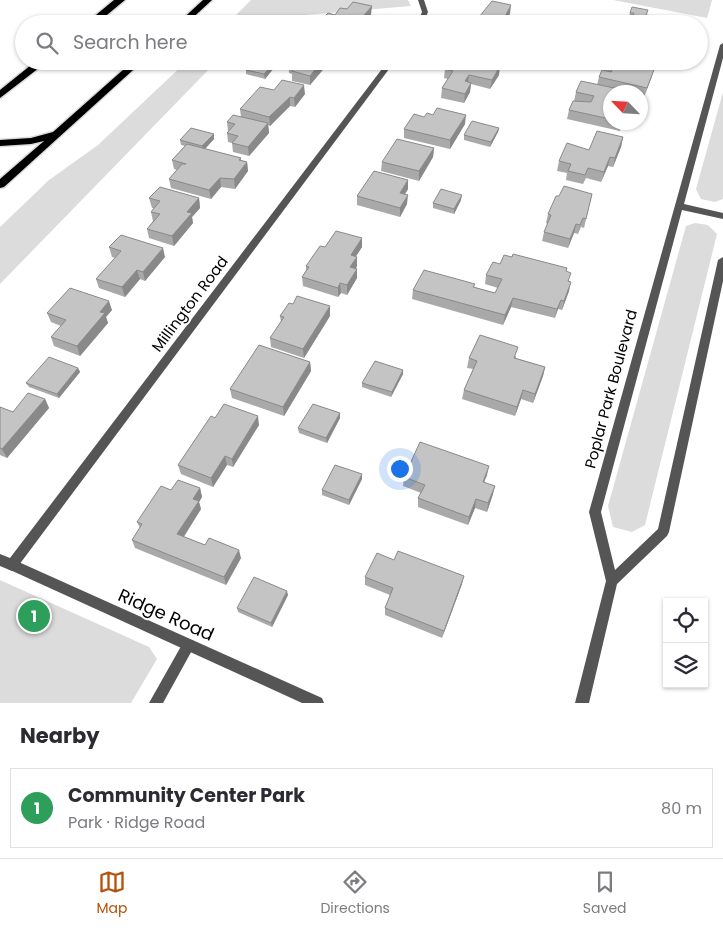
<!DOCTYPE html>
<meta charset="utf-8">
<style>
:root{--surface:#fff;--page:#f7f7f7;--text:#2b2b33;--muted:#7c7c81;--line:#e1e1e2;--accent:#b45309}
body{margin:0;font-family:Poppins,sans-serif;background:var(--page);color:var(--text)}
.controls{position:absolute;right:15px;bottom:15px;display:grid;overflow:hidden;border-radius:0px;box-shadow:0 1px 4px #0004}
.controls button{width:45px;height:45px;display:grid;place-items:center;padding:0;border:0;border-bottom:1px solid var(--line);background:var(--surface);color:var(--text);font:25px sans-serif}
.compass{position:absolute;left:603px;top:85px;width:45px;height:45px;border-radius:50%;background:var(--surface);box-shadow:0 1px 4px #0004;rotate:295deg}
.you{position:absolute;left:399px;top:468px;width:18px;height:18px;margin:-12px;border:4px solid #fff;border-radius:50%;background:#1a73e8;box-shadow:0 0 0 8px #1a73e833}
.badge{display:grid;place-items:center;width:32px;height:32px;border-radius:50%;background:var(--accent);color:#fff;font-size:16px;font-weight:700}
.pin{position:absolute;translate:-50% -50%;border:2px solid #fff;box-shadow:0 1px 5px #0006}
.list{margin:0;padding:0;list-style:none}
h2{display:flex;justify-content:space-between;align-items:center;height:65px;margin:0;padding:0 20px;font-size:21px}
h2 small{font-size:16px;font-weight:400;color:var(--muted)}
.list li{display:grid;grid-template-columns:32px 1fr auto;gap:15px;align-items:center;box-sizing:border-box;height:80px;margin:0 10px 10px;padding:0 10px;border:1px solid var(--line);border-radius:0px}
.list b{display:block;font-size:19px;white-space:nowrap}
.list p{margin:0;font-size:16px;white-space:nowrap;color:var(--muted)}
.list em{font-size:16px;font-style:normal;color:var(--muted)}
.icon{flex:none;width:28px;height:28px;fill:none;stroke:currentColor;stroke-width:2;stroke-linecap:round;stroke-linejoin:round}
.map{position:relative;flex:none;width:723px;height:703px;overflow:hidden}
.search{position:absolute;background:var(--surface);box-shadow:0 1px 4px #0004;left:15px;right:15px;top:15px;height:55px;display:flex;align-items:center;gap:12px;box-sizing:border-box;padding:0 18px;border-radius:28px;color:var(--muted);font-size:19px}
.sheet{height:155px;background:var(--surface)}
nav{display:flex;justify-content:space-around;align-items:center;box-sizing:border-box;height:70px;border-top:1px solid var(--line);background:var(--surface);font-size:14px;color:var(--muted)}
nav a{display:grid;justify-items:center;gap:2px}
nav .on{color:var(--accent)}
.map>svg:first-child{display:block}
.green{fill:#dcdcdc}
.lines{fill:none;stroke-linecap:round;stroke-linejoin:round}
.primary-casing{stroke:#dbdbdb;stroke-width:3}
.motorway-casing{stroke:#dbdbdb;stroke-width:3}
.minor{fill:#555;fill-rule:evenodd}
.tertiary{fill:#555;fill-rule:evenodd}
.primary{fill:#000;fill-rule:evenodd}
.motorway{fill:#000;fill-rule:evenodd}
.wall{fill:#a9a9a9}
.shaded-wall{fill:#898989}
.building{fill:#c4c4c4;stroke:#898989}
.labels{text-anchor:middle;stroke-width:4;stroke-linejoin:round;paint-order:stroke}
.street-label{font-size:15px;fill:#000;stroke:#fff}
.near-street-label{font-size:18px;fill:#000;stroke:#fff}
</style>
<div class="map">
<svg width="723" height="703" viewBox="0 0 723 703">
<rect width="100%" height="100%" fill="#fff"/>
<path class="green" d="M251 0H408L411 6 258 19 253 24H227Z
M613 0H712L707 18Z
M187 61H217L0 284V227L49 180 98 145Z
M723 92V199L715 202 701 199 696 189Z
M695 223 708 225 717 234 645 525 632 532 613 527 608 506 686 226Z
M0 580 149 647 157 659 131 703H0Z"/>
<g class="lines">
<defs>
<path id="primary" d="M203 0H212L186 24H177Z
M133 61H143L4 187 0 188V179L44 141 31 144 0 146V140L31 138 53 132Z"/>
<path id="motorway" d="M114 0H125L96 24H85Z
M36 61H48L0 98V90Z"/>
</defs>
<use href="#primary" class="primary-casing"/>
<use href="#motorway" class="motorway-casing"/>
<path class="minor" d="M418 0H424L428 12 423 24H417L422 12Z
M723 43V58L684 204 723 213V219L682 210 601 512 615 570 658 529 718 260 723 257V281L669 532 667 536 617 584 589 703H575L606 581 589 512 720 45Z
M388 61H395L16 569 12 571 0 566V554L10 558Z
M189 639 194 641 195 645 163 703H149L184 641Z"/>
<path class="tertiary" d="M12 559 322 698 324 703H302L8 569 6 565 8 561Z"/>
<use href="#primary" class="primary"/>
<use href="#motorway" class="motorway"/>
</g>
<path class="wall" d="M630 13 647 15 659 24H596L597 17 617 21H628Z
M335 15H371L364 24H322V19Z
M288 61H326V66L310 85 292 81V74L289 73Z
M566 61H598L596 68Z
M274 63V68L265 79 246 74V70Z
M606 66 652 76 644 97 640 96V92H610V122H623L620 131 567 119 569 110 574 101 576 92 597 85 599 77 605 70Z
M445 69 499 75 490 89 471 84 470 92 464 103 441 98 442 88 448 79 444 78Z
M274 90 305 94 295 107 290 106 270 126 268 125 269 133 249 156 233 152 232 143 228 142 227 133 228 131 227 122 241 117 240 109Z
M465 124 450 149 404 138V129Z
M499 128 498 132 490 147 464 140V135Z
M623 137 621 147 613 167 608 166 601 182 586 178 583 184 566 180 567 173 557 171 559 161Z
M214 139 205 149 241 158V160L247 162 248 171 235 189 221 187 211 199 171 188 169 179 177 170 174 169 172 160 185 146 181 145 180 140Z
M434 148 433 157 419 181 381 171 382 162Z
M408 180V189L405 194 407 204 400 217 357 205V196Z
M592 194 584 228 581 227 578 234 574 233 568 248 542 241 544 232 548 224 546 223 548 214 559 196Z
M149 198H199L200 208 192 217 193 223 174 246 149 238 147 229 153 221 151 212 154 208H152Z
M461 200 454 214 433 208V203Z
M109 247 165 257 145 281 140 279 125 297 99 288 96 279 115 258 112 257Z
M325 247H362L356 256 357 266 356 269H357V278L347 295 341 293 338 297 303 286 302 277 306 270V266Z
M512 257 567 268 566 271 569 281V291L562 310 558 309 555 318 511 307 503 325 412 299 413 290 475 284 474 287 495 293 498 288 485 284 486 275 500 264Z
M112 310 106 317 108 323 80 356 54 346 51 337 61 326 51 322 47 313Z
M280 316H330L304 358 271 347 270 338 281 322Z
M516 356V358L545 367 543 376 533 403 521 399 515 416 462 399 464 390 473 369 467 368 469 358Z
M310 362 311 371 284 416 232 398 230 389Z
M78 368 80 372 59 398 29 387 26 383Z
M403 370V374L391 397 362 387V383Z
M45 399 49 408 7 458 0 455V407L13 412Z
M340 413V418L327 443 299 433 298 428Z
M215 418 259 425 233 467 227 465 213 487 181 474 178 465Z
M487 475 484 482 493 494 487 512 475 508 468 525 418 507V498L421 493 403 486 404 477Z
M362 479 349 505 322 495V490Z
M200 488 202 497 199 502 201 509 184 537 241 558 226 585 135 548 132 540 140 528 137 522 171 490Z
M394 560 462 584 442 638 385 615V608L390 595 365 585V577Z
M288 595 272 627 238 612 237 608Z"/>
<path class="shaded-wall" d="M511 5 510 14 504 24H501Z
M372 6 371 15 364 24H356Z
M322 61H326V66L310 85V76Z
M274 63V68L265 79 264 74Z
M500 66 499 75 490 89 492 80Z
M655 67 652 76 644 97 647 88Z
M469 75 468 84 465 81Z
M471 83 470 92 464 103 465 94Z
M304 85 305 94 295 107 294 98Z
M290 97V106L270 126 269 117Z
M466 115 465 124 450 149V140Z
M268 123 269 133 249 156 248 147Z
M499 128 498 132 490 147 491 142Z
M214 134V139L203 151 202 146Z
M623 137 621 147 613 167 615 158Z
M434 148 433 157 419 181V171Z
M610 157 608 166 601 182 604 172Z
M247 162 248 171 235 189 234 179Z
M220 178 221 187 211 199 209 190Z
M408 180V189L400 202V193Z
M408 195 407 204 400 217V208Z
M462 195 461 200 454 214V209Z
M199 198 200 208 192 217 193 223 174 246 172 236 187 212Z
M576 224 574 233 568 248 570 239Z
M362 238V247L351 264V255Z
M163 248 165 257 145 281 143 272Z
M357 257V266L351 277 350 267Z
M357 269V278L347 295V285Z
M137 270 140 279 125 297 122 287Z
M571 282 569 291 562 310 564 301Z
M340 283 341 293 338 297V288Z
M513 298 511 307 503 325 505 315Z
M561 300 555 318 557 309Z
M109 301 112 310 106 317 108 323 80 356 77 346 100 312Z
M330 306V316L304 358 303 349Z
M310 362 311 371 284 416 283 407Z
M545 367 543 376 533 403 535 394Z
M78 368 80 372 59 398 57 394Z
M403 370V374L391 397 392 392Z
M523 390 521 399 515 416 517 407Z
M45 399 49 408 7 458 2 449Z
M340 413V418L327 443 326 438Z
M258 416 259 425 233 467 232 459Z
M225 456 227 465 213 487 211 478Z
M489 466 487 475 481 490 483 482Z
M362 474V479L349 505V500Z
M495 486 493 494 487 512 488 503Z
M200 488 202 497 199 502 201 509 180 542 177 534 193 499Z
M476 499 475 508 468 525 469 517Z
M239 550 241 558 226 585 224 577Z
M464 576 462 584 442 638 444 631Z
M287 591 288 595 272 627 271 623Z"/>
<path class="building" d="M492 1 511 5 501 24H481L475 22Z
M353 2 372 6 356 24H342L322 19 328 13 335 15 340 8 347 9Z
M632 7 648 10 646 15 659 17 657 23 659 24H599L597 17 616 18 617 21H630L634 13H630Z
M307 21 318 24H304Z
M254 61H264L274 63 264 74 246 70Z
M291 61H322L310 76 292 71 297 66 288 64Z
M450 61H480L500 66 492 80 469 75 465 81 471 83 465 94 442 88 453 71 445 69Z
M587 61H598L597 64Z
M608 61H629L655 67 647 88 599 77 602 70 611 72 613 68 606 66Z
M282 80 304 85 294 98 290 97 269 117 240 109 260 87 274 90Z
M581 81 633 92H610V119L569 110 573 101 591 102 594 96 576 92Z
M437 108 466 115 450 140 404 129 414 114 424 117 427 113 433 115Z
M233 115 268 123 248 147 232 143 238 136 227 133 235 124 227 122Z
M472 121 499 128 491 142 464 135Z
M191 128 214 134 202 146 180 140Z
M597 131 623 137 615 158 610 157 604 172 588 168 585 175 568 171 571 164 559 161 567 143 589 150Z
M397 139 434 148 419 171 382 162Z
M187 144 241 158 239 160 247 162 234 179 220 178 209 190 169 179 182 164H186L172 160Z
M374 171 408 180 400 193 408 195 400 208 357 196Z
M564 186 592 194 586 219 583 218 580 225 576 224 570 239 544 232 551 215 548 214 556 196H559Z
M160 187 199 198 187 212 192 213 172 236 147 229 160 214 151 212 160 201 149 198Z
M441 189 462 195 454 209 433 203Z
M336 231 362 238 351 255 357 257 350 267 357 269 347 285 340 283 338 288 302 277 309 267 306 266 320 246 325 247Z
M121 235 163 248 143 272 137 270 122 287 96 279 121 251 109 247Z
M513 254 567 268 566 271 571 273 568 281 571 282 564 301 561 300 557 309 513 298 505 315 413 290 424 270 475 284 473 287 495 293 502 279 486 275 493 262 500 264 504 255 512 257Z
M70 288 109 301 100 312 105 313 77 346 51 337 66 320 47 313Z
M297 296 330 306 303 349 270 338 284 317 280 316 289 303 293 304Z
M480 335 518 347 514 358 545 367 535 394 523 390 517 407 464 390 477 361 469 358Z
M259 345 310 362 283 407 230 389Z
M49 357 78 368 57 394 26 383Z
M375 361 403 370 392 392 362 383Z
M28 393 45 399 2 449 0 448V407L13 412Z
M224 404 258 416 232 459 225 456 211 478 178 465 211 416 215 418Z
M313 404 340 413 326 438 298 428Z
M420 442 489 466 483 482 495 486 488 503 476 499 469 517 418 498 425 485 404 477Z
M335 465 362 474 349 500 322 490Z
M178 480 200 488 193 499 199 501 177 534 205 545 209 538 239 550 224 577 132 540 142 524 137 522 161 486 171 490Z
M398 551 464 576 444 631 385 608 393 588 365 577 377 553 394 560Z
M254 577 287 591 271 623 237 608Z"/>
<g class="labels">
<g class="street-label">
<text transform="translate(190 304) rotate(-53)" y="5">Millington Road</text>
<text transform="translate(611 389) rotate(-75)" y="5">Poplar Park Boulevard</text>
</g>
<g class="near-street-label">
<text transform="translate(166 615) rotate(24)" y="6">Ridge Road</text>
</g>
</g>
</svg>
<div class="controls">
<button><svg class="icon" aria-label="locate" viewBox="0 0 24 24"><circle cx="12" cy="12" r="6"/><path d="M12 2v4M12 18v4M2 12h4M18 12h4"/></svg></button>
<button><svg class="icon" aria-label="layers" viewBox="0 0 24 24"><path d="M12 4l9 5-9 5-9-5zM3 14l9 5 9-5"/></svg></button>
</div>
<svg class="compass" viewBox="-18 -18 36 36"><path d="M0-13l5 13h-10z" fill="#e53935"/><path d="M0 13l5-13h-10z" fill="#7c7c81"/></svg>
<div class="you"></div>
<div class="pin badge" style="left:34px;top:616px;background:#2e9e5b">1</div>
<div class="search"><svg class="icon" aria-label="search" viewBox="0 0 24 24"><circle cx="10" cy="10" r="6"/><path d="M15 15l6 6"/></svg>Search here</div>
</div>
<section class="sheet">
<h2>Nearby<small></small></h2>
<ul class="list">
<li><span class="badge" style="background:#2e9e5b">1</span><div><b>Community Center Park</b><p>Park · Ridge Road</p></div><em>80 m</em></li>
</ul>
</section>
<nav>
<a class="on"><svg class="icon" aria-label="map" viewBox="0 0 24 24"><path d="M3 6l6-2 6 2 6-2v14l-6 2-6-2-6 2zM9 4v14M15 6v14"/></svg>Map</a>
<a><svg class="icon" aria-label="directions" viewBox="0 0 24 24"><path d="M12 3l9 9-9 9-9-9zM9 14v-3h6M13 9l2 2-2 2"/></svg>Directions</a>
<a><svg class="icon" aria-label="saved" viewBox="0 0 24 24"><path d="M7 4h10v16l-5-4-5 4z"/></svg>Saved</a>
</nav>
